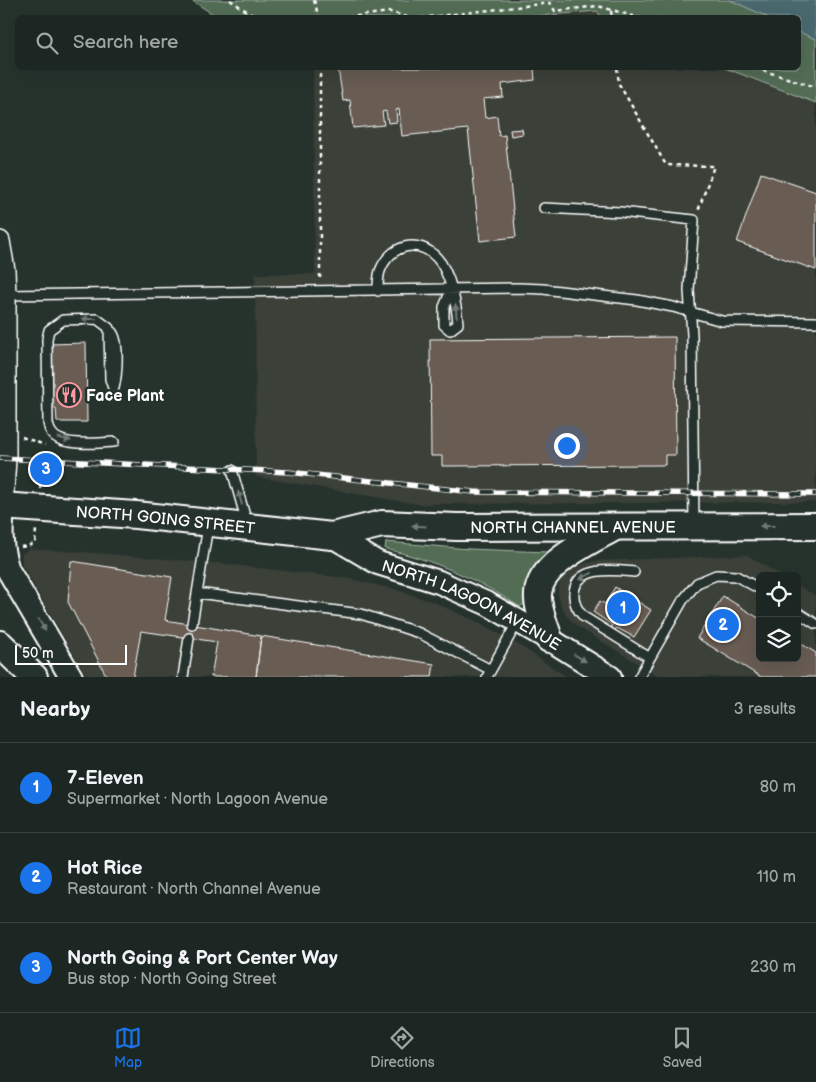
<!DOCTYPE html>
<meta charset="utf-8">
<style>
:root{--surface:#1c2622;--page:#29322f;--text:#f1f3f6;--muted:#a0a5a5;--line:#3a4340;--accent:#1a73e8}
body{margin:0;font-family:"Balsamiq Sans",sans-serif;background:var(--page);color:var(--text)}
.controls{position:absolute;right:15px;bottom:15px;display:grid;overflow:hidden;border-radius:8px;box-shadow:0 5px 20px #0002}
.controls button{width:45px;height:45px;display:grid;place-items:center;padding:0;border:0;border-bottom:1px solid var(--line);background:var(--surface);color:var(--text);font:25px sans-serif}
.scale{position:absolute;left:15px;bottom:12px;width:112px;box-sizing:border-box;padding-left:5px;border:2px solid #fff;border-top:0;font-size:14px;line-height:18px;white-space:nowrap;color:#fff;-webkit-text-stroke:4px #26332d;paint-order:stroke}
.you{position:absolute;left:566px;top:445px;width:18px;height:18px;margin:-12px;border:4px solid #fff;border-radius:50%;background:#1a73e8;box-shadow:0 0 0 8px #1a73e833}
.badge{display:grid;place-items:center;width:32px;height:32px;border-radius:50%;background:var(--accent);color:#fff;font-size:16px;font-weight:700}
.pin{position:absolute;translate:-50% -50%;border:2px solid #fff;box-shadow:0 1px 5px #0006}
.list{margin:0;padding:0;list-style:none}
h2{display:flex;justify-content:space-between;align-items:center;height:65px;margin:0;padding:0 20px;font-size:21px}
h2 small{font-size:16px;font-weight:400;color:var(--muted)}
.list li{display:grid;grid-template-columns:32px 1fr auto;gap:15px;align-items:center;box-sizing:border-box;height:90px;padding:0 20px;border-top:1px solid var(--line)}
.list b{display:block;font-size:19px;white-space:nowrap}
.list p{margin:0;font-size:16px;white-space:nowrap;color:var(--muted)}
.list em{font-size:16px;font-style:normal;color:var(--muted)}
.icon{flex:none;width:28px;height:28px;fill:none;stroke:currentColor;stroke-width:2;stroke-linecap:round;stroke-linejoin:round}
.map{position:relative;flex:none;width:816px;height:677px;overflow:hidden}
.search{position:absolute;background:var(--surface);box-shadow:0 5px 20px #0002;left:15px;right:15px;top:15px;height:55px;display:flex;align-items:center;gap:12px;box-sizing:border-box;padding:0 18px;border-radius:8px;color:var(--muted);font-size:19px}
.sheet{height:335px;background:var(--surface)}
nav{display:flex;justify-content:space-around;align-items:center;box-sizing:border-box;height:70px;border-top:1px solid var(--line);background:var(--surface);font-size:14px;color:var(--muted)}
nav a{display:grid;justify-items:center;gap:2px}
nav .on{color:var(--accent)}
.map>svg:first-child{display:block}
.built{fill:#3a3f38}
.green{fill:#526d54;stroke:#a8b6aa}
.water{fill:#48696e;stroke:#91a5a8}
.building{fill:#675c53;stroke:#fff}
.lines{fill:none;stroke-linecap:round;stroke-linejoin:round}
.service-casing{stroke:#fff;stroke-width:12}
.minor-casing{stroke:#fff;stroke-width:22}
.tertiary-casing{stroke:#fff;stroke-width:26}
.secondary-casing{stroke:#fff;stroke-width:30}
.path{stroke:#fff;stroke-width:2.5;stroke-dasharray:4 4;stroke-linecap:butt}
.service{stroke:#26332d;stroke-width:9}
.minor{stroke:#26332d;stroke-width:19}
.tertiary{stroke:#26332d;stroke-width:22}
.secondary{stroke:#26332d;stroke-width:26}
.rail-casing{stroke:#fff;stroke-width:5.5}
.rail{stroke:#26332d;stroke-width:4;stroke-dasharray:11;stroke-linecap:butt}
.oneway{fill:#727a76}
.labels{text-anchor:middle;stroke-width:5;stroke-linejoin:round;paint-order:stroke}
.poi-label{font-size:16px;font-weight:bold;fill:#fff;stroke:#26332d;text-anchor:start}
.street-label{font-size:16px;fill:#fff;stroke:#26332d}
</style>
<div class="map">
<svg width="816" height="677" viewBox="0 0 816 677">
<rect width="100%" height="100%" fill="#26332d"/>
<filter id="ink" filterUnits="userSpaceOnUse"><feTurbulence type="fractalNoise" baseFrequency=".02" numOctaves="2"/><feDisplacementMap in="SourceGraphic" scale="10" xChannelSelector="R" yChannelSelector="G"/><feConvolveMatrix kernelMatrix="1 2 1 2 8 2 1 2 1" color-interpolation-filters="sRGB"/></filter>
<g filter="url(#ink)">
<path class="built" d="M597 11 602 17 515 18Z
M313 68H725L816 103V502L417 504 256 477 255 274H315Z
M28 549 81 552 225 564 345 578 394 589 433 602 478 622 519 645 567 677H87L22 565V554Z
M747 555 782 576H760V658H797V585L816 596V677H660L578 627 567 617 562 608 558 596V588L562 579 568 572 578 566 595 561Z"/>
<path class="green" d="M191 0H730L768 17 602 18 597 11 515 18H219Z
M799 32 816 39V103L725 68H798Z
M386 542 469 549 547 552 549 558 526 602 520 607C477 579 434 560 385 549Z"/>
<path class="water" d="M730 0H816V39L799 32 798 18 768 17Z"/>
<path class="building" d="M338 68H534L535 80 502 84 503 97 483 99 485 118 497 116 499 136 505 135 516 237 480 241 468 129 402 136 399 109 396 110 397 122 388 123 386 111 382 112 384 125 353 128 350 100 343 101Z
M522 129 523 134 511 136 510 130Z
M761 173 816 192V270L737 242Z
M675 337 676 455H665V465L442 466V456H431L430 339Z
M86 343 87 422H57L56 408H51L50 344Z
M71 561 172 577 165 620 261 636 256 677H211L217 642 141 631 133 677H107L68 602Z
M615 587 651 610 634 637 617 628 615 630 611 627 612 625 593 612 600 601 605 604Z
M723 596 760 619V658H797V641L816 653V677H761L697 638Z
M261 636 434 664 432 677H256Z"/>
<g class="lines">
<defs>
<path id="service" d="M544 208 620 212 694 220 689 290 692 335 694 524
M378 291C378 284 378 277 380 271 390 245 418 237 437 258 450 272 457 306 458 324L450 330
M5 295 519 288 543 289 637 300 673 307 722 321 816 322
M450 330 444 325V307L451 290
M112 332C120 342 117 376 114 388
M113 388 110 379 109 328 97 319 63 320 49 330 47 339 48 423C49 430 52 436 59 439 70 445 102 443 114 442
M232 470 247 523
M634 572C615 570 576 565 574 593 573 603 577 610 584 617L650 658
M197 593 361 614 419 633 491 670
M797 612 816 624
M192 624 208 526
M183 677 189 638
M487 677 518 621
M639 677 683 600 697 583 716 575 736 576 760 589"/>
<path id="minor" d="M0 241 5 270 6 295V459L3 506"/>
<g id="tertiary">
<path d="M3 506C1 531 0 546 8 570L71 677"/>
<path id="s1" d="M332 536 378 563 439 582 488 604 549 639 610 677"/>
</g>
<g id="secondary">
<path id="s2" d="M0 506 136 515 332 536 382 524 457 527 816 526"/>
<path d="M549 639C545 625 537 608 538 594 540 563 591 541 615 527"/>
<path d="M0 644 34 677"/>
</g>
</defs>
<use href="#service" class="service-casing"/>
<use href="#minor" class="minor-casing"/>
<use href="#tertiary" class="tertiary-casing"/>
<use href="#secondary" class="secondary-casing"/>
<path class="path" d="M230 0 257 18
M314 0 319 18
M611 11 612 18
M340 18 390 12 411 18
M421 18 550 3 555 11 598 6 640 18
M617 68 619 84 666 165 714 166 698 211
M755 68 816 87
M320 278V68
M22 437 45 445
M40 489 42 467
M21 547 35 544 36 529"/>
<use href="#service" class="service"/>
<use href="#minor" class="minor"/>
<use href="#tertiary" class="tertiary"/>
<use href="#secondary" class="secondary"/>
<defs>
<path id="rail" d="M0 458 288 472 474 492 816 494"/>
</defs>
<use href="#rail" class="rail-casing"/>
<use href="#rail" class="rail"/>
</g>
<defs><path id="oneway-solid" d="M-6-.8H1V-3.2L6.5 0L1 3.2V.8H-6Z" transform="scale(1.25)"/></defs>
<g class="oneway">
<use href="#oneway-solid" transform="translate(456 311) rotate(-96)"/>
<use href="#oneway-solid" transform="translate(89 319) rotate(180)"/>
<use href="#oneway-solid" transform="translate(64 439) rotate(14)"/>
<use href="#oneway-solid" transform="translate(240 498) rotate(-106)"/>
<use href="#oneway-solid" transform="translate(419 526) rotate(-177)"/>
<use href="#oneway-solid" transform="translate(767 526) rotate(-180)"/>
<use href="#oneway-solid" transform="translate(586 576) rotate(153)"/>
<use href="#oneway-solid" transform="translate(42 625) rotate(59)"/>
<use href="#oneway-solid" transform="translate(580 658) rotate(32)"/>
</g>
</g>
<defs>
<symbol id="restaurant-ring" viewBox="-11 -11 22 22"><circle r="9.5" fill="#26332d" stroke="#ff9aa2" stroke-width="1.5"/><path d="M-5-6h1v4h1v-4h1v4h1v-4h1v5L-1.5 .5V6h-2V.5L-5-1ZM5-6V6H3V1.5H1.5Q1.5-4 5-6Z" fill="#ff9aa2"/></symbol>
</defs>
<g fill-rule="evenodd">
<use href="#restaurant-ring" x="55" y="381" width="28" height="28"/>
</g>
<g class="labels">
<g class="poi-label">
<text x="86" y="401">Face Plant</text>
</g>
<g class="street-label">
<text dy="6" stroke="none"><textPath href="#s2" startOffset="166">NORTH GOING STREET</textPath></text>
<text dy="6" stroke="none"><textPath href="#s2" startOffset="576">NORTH CHANNEL AVENUE</textPath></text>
<text dy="6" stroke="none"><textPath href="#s1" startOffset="156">NORTH LAGOON AVENUE</textPath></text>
</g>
</g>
</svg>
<div class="controls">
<button><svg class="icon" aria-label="locate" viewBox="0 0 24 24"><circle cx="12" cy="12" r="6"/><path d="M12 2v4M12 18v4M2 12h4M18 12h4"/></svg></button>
<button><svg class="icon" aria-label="layers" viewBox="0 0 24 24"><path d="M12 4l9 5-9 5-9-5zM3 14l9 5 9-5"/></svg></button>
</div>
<div class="scale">50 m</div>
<div class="you"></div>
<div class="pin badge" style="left:623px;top:608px">1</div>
<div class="pin badge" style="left:723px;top:625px">2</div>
<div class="pin badge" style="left:46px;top:469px">3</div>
<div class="search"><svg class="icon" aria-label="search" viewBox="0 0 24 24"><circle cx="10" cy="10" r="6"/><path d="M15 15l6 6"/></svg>Search here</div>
</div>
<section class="sheet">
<h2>Nearby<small>3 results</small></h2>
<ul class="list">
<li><span class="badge">1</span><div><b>7-Eleven</b><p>Supermarket · North Lagoon Avenue</p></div><em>80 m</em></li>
<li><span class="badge">2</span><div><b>Hot Rice</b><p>Restaurant · North Channel Avenue</p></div><em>110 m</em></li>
<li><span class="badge">3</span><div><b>North Going &amp; Port Center Way</b><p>Bus stop · North Going Street</p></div><em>230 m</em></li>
</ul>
</section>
<nav>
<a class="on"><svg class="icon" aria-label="map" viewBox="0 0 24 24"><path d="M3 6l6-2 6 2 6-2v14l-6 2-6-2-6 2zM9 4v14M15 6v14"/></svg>Map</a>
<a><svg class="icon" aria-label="directions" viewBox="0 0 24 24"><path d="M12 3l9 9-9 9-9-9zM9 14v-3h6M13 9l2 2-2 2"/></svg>Directions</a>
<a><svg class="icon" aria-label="saved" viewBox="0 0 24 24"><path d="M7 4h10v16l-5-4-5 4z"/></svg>Saved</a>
</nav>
